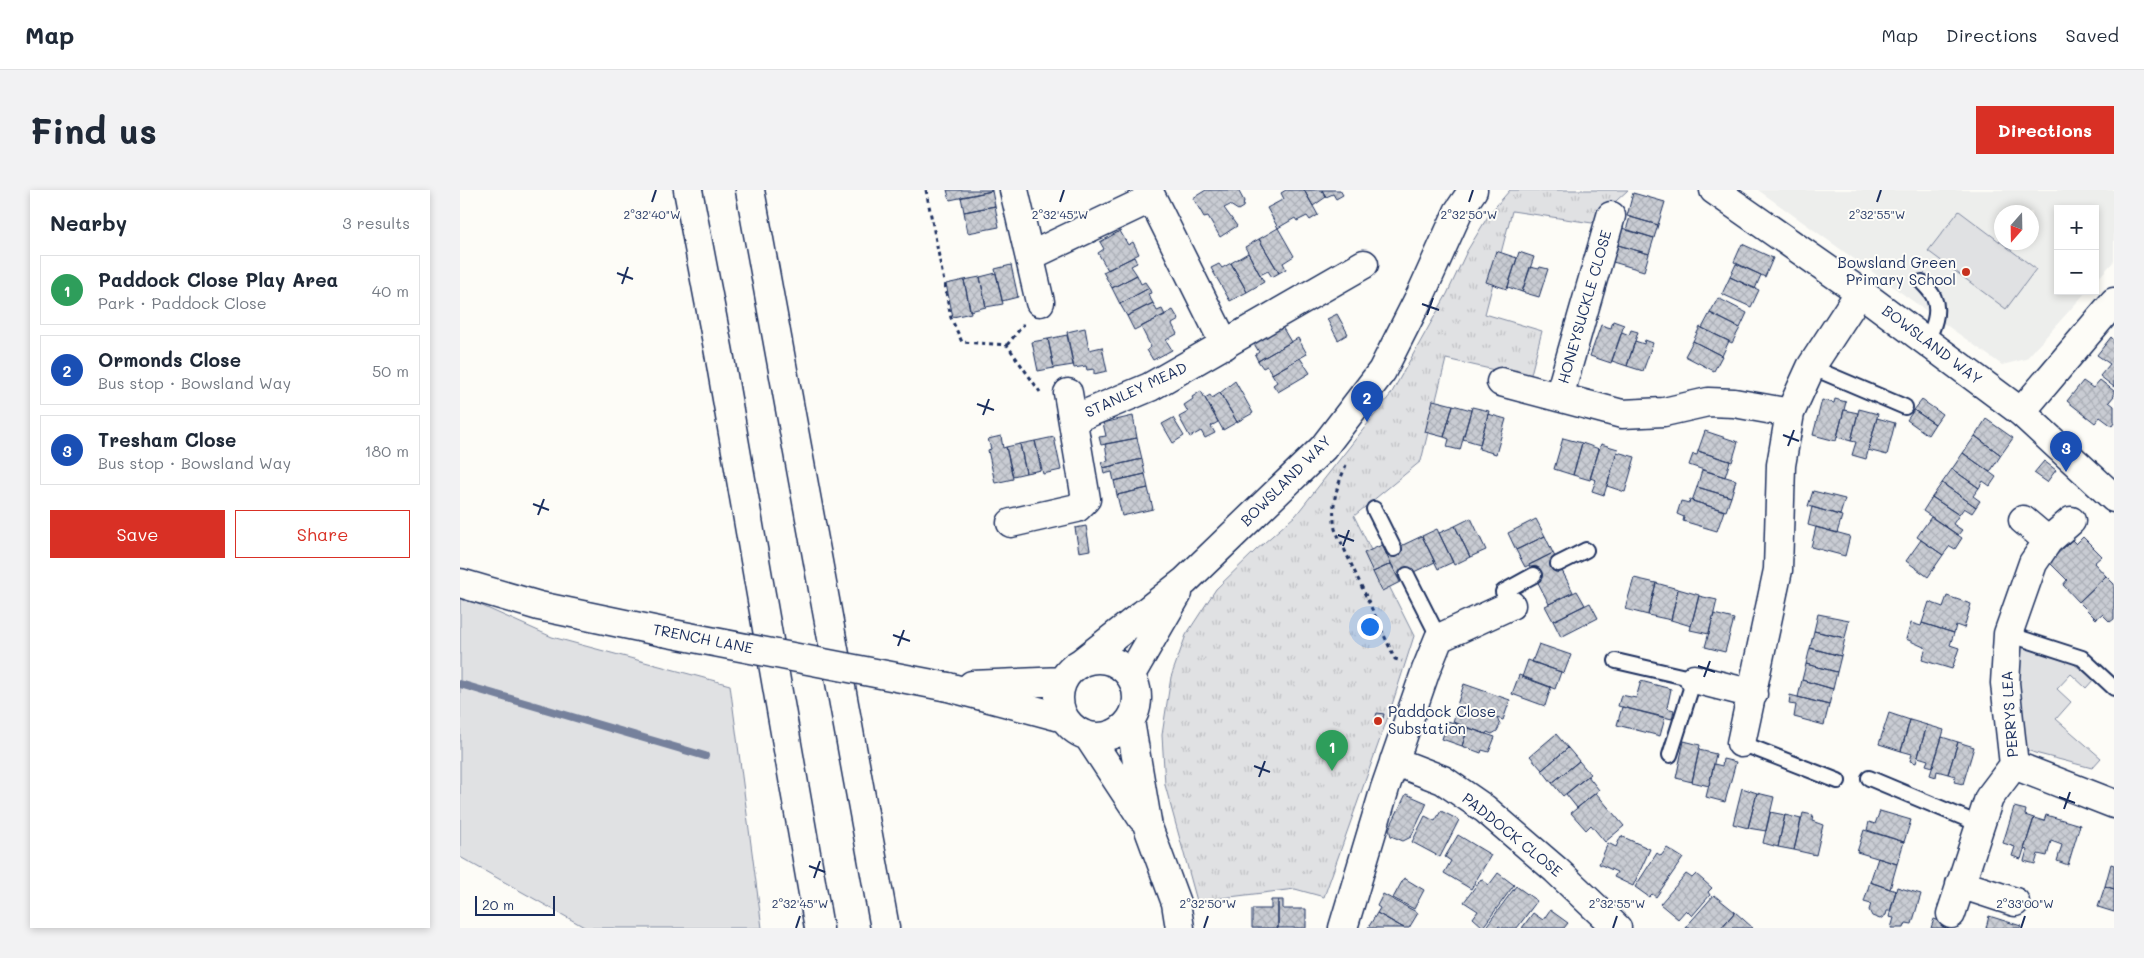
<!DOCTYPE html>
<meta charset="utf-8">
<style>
:root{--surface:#fff;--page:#f2f2f3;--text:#1f2937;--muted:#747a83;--line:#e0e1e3;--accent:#d93025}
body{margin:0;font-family:Mali,sans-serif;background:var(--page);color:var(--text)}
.controls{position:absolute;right:15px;top:15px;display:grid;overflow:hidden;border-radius:0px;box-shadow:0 2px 8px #0003}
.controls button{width:45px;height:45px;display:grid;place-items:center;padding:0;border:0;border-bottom:1px solid var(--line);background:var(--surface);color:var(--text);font:25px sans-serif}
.compass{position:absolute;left:1534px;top:15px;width:45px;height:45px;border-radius:50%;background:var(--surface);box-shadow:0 2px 8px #0003;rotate:200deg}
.scale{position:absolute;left:15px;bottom:12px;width:80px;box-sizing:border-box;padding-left:5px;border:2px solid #1b2f5e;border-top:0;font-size:14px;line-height:18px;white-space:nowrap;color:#1b2f5e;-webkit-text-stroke:4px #fdfcf7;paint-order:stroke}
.you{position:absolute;left:909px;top:436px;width:18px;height:18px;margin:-12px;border:4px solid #fff;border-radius:50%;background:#1a73e8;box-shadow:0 0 0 8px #1a73e833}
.badge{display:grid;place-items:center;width:32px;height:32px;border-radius:50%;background:var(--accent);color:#fff;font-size:16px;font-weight:700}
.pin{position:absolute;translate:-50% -41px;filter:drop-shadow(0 1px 2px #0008)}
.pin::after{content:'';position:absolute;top:26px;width:18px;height:15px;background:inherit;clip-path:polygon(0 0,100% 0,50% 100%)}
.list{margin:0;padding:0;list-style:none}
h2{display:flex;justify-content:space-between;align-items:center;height:65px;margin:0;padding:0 20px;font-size:21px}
h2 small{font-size:16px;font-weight:400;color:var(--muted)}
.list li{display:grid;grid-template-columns:32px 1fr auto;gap:15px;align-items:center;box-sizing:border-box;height:70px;margin:0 10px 10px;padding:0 10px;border:1px solid var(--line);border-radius:0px}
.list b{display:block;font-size:19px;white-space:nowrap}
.list p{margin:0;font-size:16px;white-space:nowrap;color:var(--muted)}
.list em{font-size:16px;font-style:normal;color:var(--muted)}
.actions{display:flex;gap:10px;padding:15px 20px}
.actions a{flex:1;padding:11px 0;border:1px solid var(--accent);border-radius:0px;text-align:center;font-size:18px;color:var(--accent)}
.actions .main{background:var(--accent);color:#fff}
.map{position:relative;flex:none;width:1654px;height:738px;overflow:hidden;border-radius:0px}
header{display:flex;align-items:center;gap:30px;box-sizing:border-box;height:70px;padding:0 25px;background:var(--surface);border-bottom:1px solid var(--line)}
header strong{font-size:24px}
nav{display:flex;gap:28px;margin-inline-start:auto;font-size:18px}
.intro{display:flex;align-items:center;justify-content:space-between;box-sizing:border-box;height:120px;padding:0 30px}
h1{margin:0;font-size:35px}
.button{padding:12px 22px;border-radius:0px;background:var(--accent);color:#fff;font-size:18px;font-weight:700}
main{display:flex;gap:30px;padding:0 30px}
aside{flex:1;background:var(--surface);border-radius:0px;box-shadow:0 2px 8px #0003}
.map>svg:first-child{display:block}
.built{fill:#edeeec;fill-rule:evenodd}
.grass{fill:#e0e1e3;stroke:#7e88a0}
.park{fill:url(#park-tufts);stroke:#7e88a0}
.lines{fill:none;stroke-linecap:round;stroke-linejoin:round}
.stream{stroke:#76819c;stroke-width:8}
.building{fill:url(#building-cross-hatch);stroke:#1b2f5e}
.lane-casing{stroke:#1b2f5e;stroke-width:18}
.street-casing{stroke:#1b2f5e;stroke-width:31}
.secondary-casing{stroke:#1b2f5e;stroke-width:31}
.highway-casing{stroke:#1b2f5e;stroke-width:31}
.path{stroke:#1b2f5e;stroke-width:3;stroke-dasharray:4 4;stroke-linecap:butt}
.lane{stroke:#fdfcf7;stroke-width:14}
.street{stroke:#fdfcf7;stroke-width:28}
.secondary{stroke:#fdfcf7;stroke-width:28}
.highway{stroke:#fdfcf7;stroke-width:28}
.secondary-bridge-casing{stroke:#1b2f5e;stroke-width:31;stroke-linecap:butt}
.secondary-bridge{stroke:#fdfcf7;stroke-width:28}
.ticks{fill:none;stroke:#1b2f5e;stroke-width:2}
.poi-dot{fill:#c8321e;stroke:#fdfcf7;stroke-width:2}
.labels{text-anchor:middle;stroke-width:4;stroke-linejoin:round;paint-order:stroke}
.poi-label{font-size:15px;fill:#1b2f5e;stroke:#fdfcf7;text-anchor:end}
.street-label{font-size:15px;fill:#1b2f5e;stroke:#fdfcf7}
.ticks-label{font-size:12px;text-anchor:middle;fill:#1b2f5e;stroke:#fdfcf7;stroke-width:4;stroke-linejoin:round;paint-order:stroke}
</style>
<header>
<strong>Map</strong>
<nav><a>Map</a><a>Directions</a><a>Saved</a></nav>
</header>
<div class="intro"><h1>Find us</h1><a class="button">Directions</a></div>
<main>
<aside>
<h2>Nearby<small>3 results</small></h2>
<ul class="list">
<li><span class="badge" style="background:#2e9e5b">1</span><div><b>Paddock Close Play Area</b><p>Park · Paddock Close</p></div><em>40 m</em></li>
<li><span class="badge" style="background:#1a4fb4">2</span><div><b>Ormonds Close</b><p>Bus stop · Bowsland Way</p></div><em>50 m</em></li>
<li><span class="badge" style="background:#1a4fb4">3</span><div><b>Tresham Close</b><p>Bus stop · Bowsland Way</p></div><em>180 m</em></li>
</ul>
<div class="actions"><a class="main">Save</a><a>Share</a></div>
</aside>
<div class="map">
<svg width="1654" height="738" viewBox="0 0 1654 738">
<defs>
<pattern id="park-tufts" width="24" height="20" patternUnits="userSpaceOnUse" patternTransform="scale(1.25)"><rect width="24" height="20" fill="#e0e1e3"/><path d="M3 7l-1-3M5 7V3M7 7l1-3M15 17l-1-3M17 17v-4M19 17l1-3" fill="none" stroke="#c0c1c5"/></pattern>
<pattern id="building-cross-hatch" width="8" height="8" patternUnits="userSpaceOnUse" patternTransform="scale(1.25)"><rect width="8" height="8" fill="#c9ccd3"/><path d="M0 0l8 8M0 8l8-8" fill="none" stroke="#acb0b8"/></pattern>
</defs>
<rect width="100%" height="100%" fill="#fdfcf7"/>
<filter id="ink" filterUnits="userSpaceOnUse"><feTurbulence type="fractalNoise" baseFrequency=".02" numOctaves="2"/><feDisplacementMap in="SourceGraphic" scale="10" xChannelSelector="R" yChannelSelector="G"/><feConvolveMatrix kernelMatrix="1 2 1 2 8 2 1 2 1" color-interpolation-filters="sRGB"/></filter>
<g filter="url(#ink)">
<path class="built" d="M1298 0H1654V71L1635 92V19H1598V101H1627L1566 169 1542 175ZM1542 22H1572V52H1542Z"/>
<path class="grass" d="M1499 21 1576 79 1546 119 1468 61Z
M0 406 92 447 270 495 302 738H126L0 667Z
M1563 457 1607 469 1634 489 1626 498 1611 484 1597 499 1611 512 1596 529 1641 568 1632 578 1575 563 1567 560 1564 555 1556 459Z"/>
<path class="park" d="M1050 0H1168L1132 33 1052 21 1025 124 1082 141 1070 188 986 169 961 271 894 326 954 446 931 518 864 707 835 699 737 711 705 595 702 545 711 487 726 445 756 399 796 360 836 325 931 204 987 104 1007 61 1030 23Z"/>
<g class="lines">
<path class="stream" d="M0 494 245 566"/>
</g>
<path class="building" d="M487 0H532V1L490 10Z
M746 0H778L784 11 783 17 778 20 770 15 764 18 777 36 760 47 748 26 744 27 733 8Z
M826 0H844L858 25 850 30 847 26 837 31 835 28 818 38 807 18 824 9 821 3Z
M844 0H862L866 7 853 16Z
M862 0H880L883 5 876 9 873 4 866 7Z
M532 1 535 16 504 22 501 7Z
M1173 3 1205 12 1198 35 1167 26Z
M535 16 539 37 508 43 504 22Z
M1170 27 1198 35 1194 48 1166 40Z
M818 38 834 66 823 73 826 79 819 83 799 49Z
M1162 38 1194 48 1189 64 1158 55Z
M660 41 668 55 673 52 679 64 648 80 638 63 644 59 640 52Z
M799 49 819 83 812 87 808 81 800 85 785 57Z
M1282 54 1313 68 1305 87 1274 72Z
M1158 55 1189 64 1184 81 1153 72Z
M1036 61 1057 68 1047 99 1026 92Z
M1059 62 1074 67 1062 102 1048 97Z
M788 63 804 92 787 102 771 73Z
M674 67 677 73 671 76 677 85 652 98 643 82Z
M771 73 787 102 770 111 751 78 759 74 762 78Z
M1276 74 1301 85 1295 99 1270 87Z
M551 75 558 107 542 111 535 79Z
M1070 77 1079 79 1080 77 1088 79 1079 107 1062 102Z
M536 83 543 114 526 117 520 87Z
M677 85 681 94 685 92 689 98 660 114 652 98Z
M520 87 526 117 510 121 504 90Z
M1270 87 1299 100 1291 117 1262 104Z
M504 90 511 123 493 127 486 94Z
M689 98 691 103 688 104 693 113 667 126 660 114Z
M1258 108 1287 123 1280 138 1250 123Z
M693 113 697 121 702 119 705 125 674 140 667 126Z
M713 120 719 130 712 134 717 144 706 150 712 160 693 170 687 160 691 157 681 137Z
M1250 123 1280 138 1272 153 1242 138Z
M877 124 888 144 878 150 867 129Z
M1153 131 1164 135 1151 173 1130 166 1141 135 1151 138Z
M821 135 831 152 798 171 795 165 799 162 793 152Z
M1240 137 1269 151 1262 166 1233 151Z
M625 138 629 160 642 157 647 181 634 184V179L627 180 626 176 614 178 607 142Z
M1171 140 1178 142 1167 176 1152 171 1162 142 1169 145Z
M607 145 613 175 594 178 588 149Z
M1651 147 1654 150V197L1640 186 1650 174 1637 165Z
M838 148 847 164 812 184 807 176 803 178 798 171Z
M588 149 594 178 578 181 572 152Z
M1185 150 1193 153 1183 181 1167 176 1175 151 1184 154Z
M1233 151 1262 166 1254 181 1225 166Z
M840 168 850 183 818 202 813 195 817 192 812 184Z
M1640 190 1654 201V206L1649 212 1654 216V233L1652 236 1640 227 1635 233 1607 211 1623 191 1633 198Z
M775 191 793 223 777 232 760 203Z
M741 201 758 232 751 236 755 243 745 248 741 241 730 247 719 227 728 222 724 215 733 209 732 207Z
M760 203 777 232 763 240 745 208 750 205 752 208Z
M1375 209 1386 212 1376 251 1353 245 1362 210 1374 213Z
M973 210 993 215 984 247 965 242Z
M1462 210 1482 224 1475 234 1454 220Z
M993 215 1011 220 1000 260 987 257 989 249 984 247Z
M1012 217 1029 221 1020 254 1003 249Z
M1399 219 1418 224 1406 269 1392 265 1396 252 1391 251Z
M1384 220 1398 223 1391 251 1377 247Z
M1454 220 1475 234 1468 245 1447 230Z
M1028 224 1046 229 1036 264 1019 259Z
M673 226 677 248 641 255 639 247 646 246 643 233Z
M713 228 724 246 713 253 702 234Z
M1417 228 1435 233 1427 265 1408 260Z
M1526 229 1553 248 1541 265 1515 246Z
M1245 241 1278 252 1272 272 1238 261Z
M541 246 543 258 546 257 553 289 535 293 528 260 531 259 528 249Z
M1515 246 1541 265 1530 282 1503 263Z
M594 247 601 280 583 284 575 251Z
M677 248 682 269 643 278 641 272 648 271 645 254Z
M1103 248 1122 253 1113 285 1094 279Z
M575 251 581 280 566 283 560 254Z
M1122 253 1139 259 1130 290 1113 285Z
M560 254 566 283 553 286 546 257Z
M1141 254 1158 259 1144 305 1132 301 1136 290 1130 288Z
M1238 261 1270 271 1265 287 1229 275 1233 264 1237 265Z
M1157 262 1175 267 1165 302 1147 296Z
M1503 263 1536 287 1530 296 1523 291 1519 298 1492 279Z
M682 269 685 284 654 291 652 282 644 284 643 278Z
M1584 271 1596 280 1587 292 1574 283Z
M1492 279 1519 298 1513 306 1520 311 1516 317 1482 293Z
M1242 280 1276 290 1271 307 1237 297Z
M685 284 688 298 657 305 654 291Z
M1482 293 1516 317 1512 323 1504 318 1499 325 1472 307Z
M1237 297 1271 307 1266 321 1232 311Z
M688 298 693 319 662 326 657 305Z
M1353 301 1385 309 1380 325 1348 316Z
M1472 307 1499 325 1493 334 1502 340 1498 345 1463 321Z
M1230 310 1264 321 1257 341 1223 331 1224 327 1217 324 1221 311 1229 313Z
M1352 317 1382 326 1377 343 1348 335Z
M1471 327 1502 348 1495 359 1490 356 1483 365 1457 347Z
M1011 328 1026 360 1010 367 995 336Z
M1076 329 1085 346 1056 360 1048 343Z
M626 336 630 360 619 362 615 338Z
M995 336 1010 367 994 375 979 343Z
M1356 337 1390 346 1385 366 1351 357Z
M977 339 993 372 978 379 962 346Z
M962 346 975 372 939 389 926 363Z
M1085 346 1093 363 1065 377 1056 360Z
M1623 347 1642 366 1634 373 1646 386 1619 412 1603 395 1607 390 1589 372 1612 350 1616 354Z
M1461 350 1483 365 1468 387 1446 371Z
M922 355 931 374 913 382 904 363Z
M1093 363 1113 402 1089 414 1069 375Z
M931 374 940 392 922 401 913 382Z
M1646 386 1654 394V429L1650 432 1642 424 1636 429 1619 412Z
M1174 388 1196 393 1188 425 1165 419Z
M1196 393 1218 399 1211 430 1188 425Z
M1218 399 1239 405 1231 436 1211 430Z
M1117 401 1125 415 1093 431 1085 416Z
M1239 406 1257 410 1249 444 1230 440Z
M1487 406 1511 414 1504 438 1496 435 1494 443 1462 433 1469 412 1483 417Z
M1130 413 1138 428 1101 447 1093 431Z
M1254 424 1274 429 1265 462 1245 457Z
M1358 424 1389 430 1385 448 1354 441Z
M1451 433 1461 436 1462 433 1494 443 1490 455 1499 458 1492 479 1462 470 1466 458 1446 449Z
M1354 441 1385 448 1381 466 1350 458Z
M1079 454 1111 465 1104 483 1072 472Z
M1350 458 1381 466 1377 482 1346 474Z
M1068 470 1101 482 1095 499 1062 487Z
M1346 474 1377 482 1373 499 1342 490Z
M1059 485 1091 497 1085 516 1052 504Z
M1342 490 1373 499 1369 515 1338 507Z
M1181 491 1211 499 1207 518 1214 520 1212 529 1158 516 1161 505 1176 508Z
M1004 494 1050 510 1043 530 997 515Z
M1330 505 1369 515 1364 535 1334 527 1336 515 1329 514Z
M998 515 1037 528 1040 535 1037 541 1032 544 1027 542 1026 544 993 532Z
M1162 517 1205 528 1200 546 1157 535Z
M917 523 924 524 921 536 914 534Z
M1429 523 1450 530 1441 561 1419 554Z
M1450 530 1467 535 1456 573 1450 571 1452 564 1441 561Z
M988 531 1008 538 1002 556 982 549Z
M1467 535 1484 540 1473 577 1466 575 1468 570 1458 567Z
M1008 538 1035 547 1029 562 1022 560 1021 563 1002 556Z
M1096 544 1108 558 1082 580 1070 566Z
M1482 547 1498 552 1488 584 1477 581 1476 587 1470 585Z
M1224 551 1240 555 1232 592 1216 588Z
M1498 552 1514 557 1503 594 1494 592 1495 586 1488 584Z
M1108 558 1119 571 1092 593 1082 580Z
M1239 560 1256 564 1249 596 1232 592Z
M1263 569 1276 572 1265 612 1246 607 1254 574 1262 576Z
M1119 571 1130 584 1103 606 1092 593Z
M1128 586 1139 600 1117 618 1106 604Z
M1282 598 1297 603 1288 638 1273 634Z
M1136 603 1164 636 1145 652 1131 635 1126 640 1111 623Z
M1297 603 1314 607 1306 641 1288 638Z
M946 604 967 613 951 647 943 651 931 646 929 639Z
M1554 617 1566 620 1565 625 1574 628 1561 669 1552 666 1555 657 1543 653Z
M981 621 999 630 980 667 952 652 965 626 975 631Z
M1420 621 1451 630 1444 652 1407 640 1409 632 1415 634Z
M1310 622 1325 625 1318 657 1303 653Z
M1343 623 1353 625 1352 631 1363 635 1356 665 1334 660Z
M1325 625 1341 629 1334 660 1318 657Z
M1586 625 1620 635 1608 675 1597 671 1602 655 1591 651 1587 666 1578 664 1575 674 1564 671 1567 660 1564 659 1574 628 1584 631Z
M1404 640 1444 652 1437 674 1397 662Z
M998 645 1031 665 1011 699 984 683 991 671 985 667Z
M1161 646 1190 659 1173 696 1154 687 1157 682 1139 674 1148 653 1156 657Z
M1207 658 1223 668 1196 707 1192 704 1189 707 1175 697 1197 663 1201 666Z
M1418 668 1437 674 1430 699 1410 692Z
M1651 674 1654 675V699L1645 696Z
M1038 683 1054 695 1023 737 1013 728 1018 721 1004 712 1021 689 1029 695Z
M1226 684 1232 688 1236 684 1252 698 1248 702 1250 705 1232 726 1226 720 1218 729 1200 714Z
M944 688 964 700 954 719 933 708Z
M1410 692 1436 701 1430 721H1427L1426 725 1420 729 1412 726 1409 720 1411 714 1404 712Z
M1056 696 1077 711 1057 738H1042L1039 736 1037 738H1025Z
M1645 696 1654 699V722L1638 717Z
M1437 697 1461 704 1452 734 1446 733 1444 738H1431L1434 728 1429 727Z
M923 704 958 723 949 738H944L917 723 920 718 917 716Z
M1254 705 1275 722 1261 738H1225Z
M811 710H818V738H792V719H811Z
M818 710H823V719H846V738H818Z
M1090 720 1108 733 1104 738H1062L1073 723 1083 730Z
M1275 722 1293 738H1261Z
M917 723 944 738H908Z
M1529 726 1561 736 1560 738H1526Z
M1474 729 1494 736V738H1471Z"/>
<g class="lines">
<defs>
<path id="lane" d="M1462 92C1465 96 1472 102 1474 108 1480 122 1473 138 1467 151
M1351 177 1445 217
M914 319 934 359
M1098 374 1126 360
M947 385 979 448
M1051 415 1043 402 1074 385
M1548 444 1622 468 1654 498
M1156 471 1234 489 1210 565
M1281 553 1378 591
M1409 588 1521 635"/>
<path id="street" d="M554 0 580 112
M688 0 765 155
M570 66 692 8
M1041 192 1162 224 1204 222 1248 212 1274 213 1330 223
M1099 207 1151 26
M1561 222 1654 112
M614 229 690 197 904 74
M1563 330 1588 351
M551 333 617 318 626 309 608 203
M1234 489 1293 504
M1281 553 1318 380 1321 275 1330 223 1351 177 1400 102
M934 571 983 590 1025 619 1096 680 1157 738
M1554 575 1654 614
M1500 694 1555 712
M1491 724 1529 608 1554 575 1545 493 1548 444 1573 373 1588 351 1611 331
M883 738 925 598 966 480 979 448 1051 415"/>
<path id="secondary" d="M1254 0 1400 102 1561 222 1654 308
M0 393 79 416 203 442
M599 508a39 39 0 1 1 78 0a39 39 0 1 1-78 0Z
M618 475 725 391 863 258 922 181 961 104 998 22 1013 0
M670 486 718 403
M512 495 603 491
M488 497 604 528
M670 531 688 637 716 713 720 738
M628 546 682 628"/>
<path id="highway" d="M228 0 259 163 359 738
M290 0 425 738"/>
</defs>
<use href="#lane" class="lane-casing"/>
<use href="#street" class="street-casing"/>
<use href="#secondary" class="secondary-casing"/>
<use href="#highway" class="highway-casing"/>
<path class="path" d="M466 0 491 128 502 152 547 155 580 202
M547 155 564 134
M886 275C876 300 871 312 875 339L935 469 942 471"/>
<use href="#lane" class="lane"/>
<use href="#street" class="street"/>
<use href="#secondary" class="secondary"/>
<use href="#highway" class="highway"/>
<defs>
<path id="secondary-bridge" d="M203 442 488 497"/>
</defs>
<use href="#secondary-bridge" class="secondary-bridge-casing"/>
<use href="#secondary-bridge" class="secondary-bridge"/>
</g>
</g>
<path class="ticks" d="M192 12 196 0M600 12 604 0M1009 12 1013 0M1417 12 1421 0M157 83 173 89M162 94 168 77M962 114 979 120M967 125 973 108M517 214 534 220M523 225 529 209M1323 245 1339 251M1328 256 1334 240M73 314 89 320M78 325 84 309M878 345 894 351M883 356 889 340M433 445 450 451M438 456 444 440M1238 476 1255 482M1244 487 1250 471M794 576 810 582M799 587 805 571M1599 607 1615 613M1604 619 1610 602M349 676 365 682M354 688 360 671M336 738 340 726M744 738 748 726M1153 738 1157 726M1561 738 1565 726"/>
<g class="poi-dot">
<circle cx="1506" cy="82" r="5"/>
<circle cx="918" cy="531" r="5"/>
</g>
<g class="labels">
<g class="poi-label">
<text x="1496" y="78">Bowsland Green<tspan x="1496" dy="17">Primary School</tspan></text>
<text x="928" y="527" text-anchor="start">Paddock Close<tspan x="928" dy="17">Substation</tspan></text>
</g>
<g class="street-label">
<text transform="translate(1125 117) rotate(-74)" y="5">HONEYSUCKLE CLOSE</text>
<text transform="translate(1472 155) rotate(37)" y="5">BOWSLAND WAY</text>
<text transform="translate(676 200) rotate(-25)" y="5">STANLEY MEAD</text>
<text transform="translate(826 291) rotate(-45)" y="5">BOWSLAND WAY</text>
<text transform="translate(243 449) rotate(11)" y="5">TRENCH LANE</text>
<text transform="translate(1550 524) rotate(-94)" y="5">PERRYS LEA</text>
<text transform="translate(1052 645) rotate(39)" y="5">PADDOCK CLOSE</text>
</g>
</g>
<g class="ticks-label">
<text x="192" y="29">2°32'40"W</text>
<text x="600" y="29">2°32'45"W</text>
<text x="1009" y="29">2°32'50"W</text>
<text x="1417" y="29">2°32'55"W</text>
<text x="340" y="718">2°32'45"W</text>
<text x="748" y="718">2°32'50"W</text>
<text x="1157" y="718">2°32'55"W</text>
<text x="1565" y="718">2°33'00"W</text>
</g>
</svg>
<div class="controls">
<button>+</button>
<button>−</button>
</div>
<svg class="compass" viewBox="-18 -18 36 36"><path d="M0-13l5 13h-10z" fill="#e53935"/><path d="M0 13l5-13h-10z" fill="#747a83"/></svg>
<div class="scale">20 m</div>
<div class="you"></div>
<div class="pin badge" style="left:872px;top:581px;background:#2e9e5b">1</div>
<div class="pin badge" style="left:907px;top:232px;background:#1a4fb4">2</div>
<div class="pin badge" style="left:1606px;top:282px;background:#1a4fb4">3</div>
</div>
</main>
